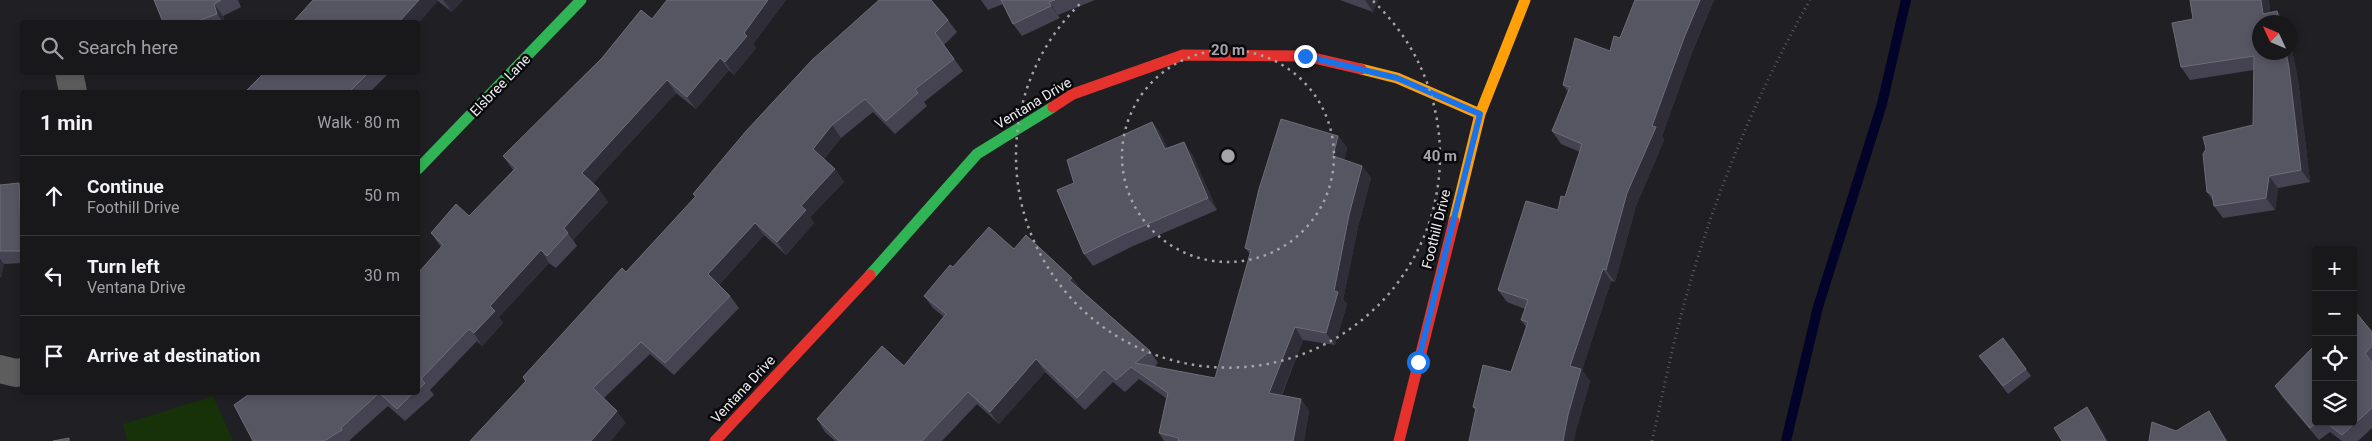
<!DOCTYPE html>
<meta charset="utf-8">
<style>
:root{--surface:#18181b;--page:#252528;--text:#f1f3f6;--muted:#9fa0a3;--line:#36373a}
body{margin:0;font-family:Roboto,sans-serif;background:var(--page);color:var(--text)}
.controls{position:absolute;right:15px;bottom:15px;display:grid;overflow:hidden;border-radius:5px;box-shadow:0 2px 8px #0003}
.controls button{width:45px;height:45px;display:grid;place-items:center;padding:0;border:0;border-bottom:1px solid var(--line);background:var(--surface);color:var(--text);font:25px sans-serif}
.compass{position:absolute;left:2252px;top:15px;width:45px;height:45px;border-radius:50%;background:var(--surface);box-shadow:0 2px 8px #0003;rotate:314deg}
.stop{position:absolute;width:15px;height:15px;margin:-11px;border:4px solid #1a73e8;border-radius:50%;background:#fff}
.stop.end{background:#1a73e8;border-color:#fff;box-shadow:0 1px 5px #0008}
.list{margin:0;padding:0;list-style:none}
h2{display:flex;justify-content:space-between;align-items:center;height:65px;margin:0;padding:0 20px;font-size:21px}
h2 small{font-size:16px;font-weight:400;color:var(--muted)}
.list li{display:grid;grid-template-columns:32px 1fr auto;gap:15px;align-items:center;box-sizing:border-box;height:80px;padding:0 20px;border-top:1px solid var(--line)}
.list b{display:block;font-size:19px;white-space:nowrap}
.list p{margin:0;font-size:16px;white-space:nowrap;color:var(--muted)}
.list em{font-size:16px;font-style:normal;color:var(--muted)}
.icon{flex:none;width:28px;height:28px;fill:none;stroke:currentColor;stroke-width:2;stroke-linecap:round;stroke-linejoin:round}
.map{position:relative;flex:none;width:2372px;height:441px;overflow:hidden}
.search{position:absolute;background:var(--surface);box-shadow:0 2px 8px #0003;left:20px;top:20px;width:400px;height:55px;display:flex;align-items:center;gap:12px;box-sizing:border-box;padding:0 18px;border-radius:5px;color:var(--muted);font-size:19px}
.panel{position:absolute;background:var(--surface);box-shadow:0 2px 8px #0003;left:20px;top:90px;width:400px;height:305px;border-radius:5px}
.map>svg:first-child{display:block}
.green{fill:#173108}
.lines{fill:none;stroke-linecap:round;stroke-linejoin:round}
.stream{stroke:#030329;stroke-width:10}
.path{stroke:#5c5b5b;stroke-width:3;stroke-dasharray:1 4;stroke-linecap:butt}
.street{stroke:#5e5d5d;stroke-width:28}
.fast{stroke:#30b455;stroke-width:11}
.slow{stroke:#ff9f0a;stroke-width:11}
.jam{stroke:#e5322d;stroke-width:11}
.wall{fill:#454351}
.shaded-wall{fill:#2e2d38}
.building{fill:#565562;stroke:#6e6c78}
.route{stroke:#1a73e8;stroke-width:6}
.ring{fill:none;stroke:#a4a4a9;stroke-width:2.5;stroke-dasharray:2.5 5}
.labels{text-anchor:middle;stroke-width:5;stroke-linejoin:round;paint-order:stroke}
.street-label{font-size:14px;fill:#ebebf0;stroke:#09090c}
.centre{fill:#a4a4a9;stroke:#09090c;stroke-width:2.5}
.ring-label{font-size:15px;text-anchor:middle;font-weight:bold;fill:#a4a4a9;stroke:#09090c;stroke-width:5;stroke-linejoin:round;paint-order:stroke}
</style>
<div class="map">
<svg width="2372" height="441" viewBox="0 0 2372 441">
<rect width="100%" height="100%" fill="#202024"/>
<path class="green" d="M213 396 233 441H127L123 424Z"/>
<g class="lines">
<path class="stream" d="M1786 441 1818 307 1882 104 1906 0"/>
<path class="path" d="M1652 441C1662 397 1671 352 1683 308 1712 201 1755 96 1810 0"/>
<path class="street" d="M69 72 73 92
M0 369 16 373 22 372"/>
<path class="fast" d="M418 169 581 0
M870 275 977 154 1053 107"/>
<path class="slow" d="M1361 69 1397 78 1480 114
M1454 221 1480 114 1525 0"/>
<path class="jam" d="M1053 107 1073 94 1183 55 1305 56 1361 69
M715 441 870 275
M1399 441 1454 221"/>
</g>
<path class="wall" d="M154 0H238L241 7 223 16 225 22H163Z
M313 0H463L452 12 438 1Z
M667 0H786L753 44 756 48 734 75 729 70 696 109 676 93 593 183 608 202 573 240 577 246 556 268 549 263 499 317 503 323 482 346 477 341 430 390 434 395 405 421 388 406 350 440V441H253L252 392H418V273L441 247 431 233 469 216 513 170 503 156 652 19Z
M981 0H1095L1058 15 1060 18 1022 36 1013 24 1003 4 988 10Z
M1340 0H1378L1373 12Z
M1635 0H1714L1693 50 1662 136 1664 140 1636 206 1615 282 1611 281 1582 370 1590 381 1577 427 1476 411 1473 407 1511 372 1526 327 1521 320 1525 309 1507 302 1498 290 1558 210 1565 197 1580 152 1561 144 1552 131 1568 92 1563 85 1610 51 1620 38Z
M2190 0H2269L2270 13 2277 11 2285 22H2260L2290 52V40L2298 80 2310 182 2278 188 2275 210 2223 218 2214 206 2213 201 2207 192 2253 125 2254 70 2190 80 2181 67 2193 19Z
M948 20 957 32 944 45 963 71 924 102 927 106 895 134 873 112 841 138 824 159 835 169 844 182 810 217 814 223 786 255 764 235 719 285 730 296 739 308 674 375 650 354 604 398 626 423 525 382 523 377 626 272 695 197 693 194Z
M265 72H387L388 74 370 92H245Z
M1152 122 1161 134 1167 148 1192 154 1217 210 1131 247 1093 266 1084 254 1074 183Z
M1338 136 1347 148 1344 160 1362 166 1371 178 1358 227 1343 300 1347 304 1335 345 1303 340 1282 395 1301 399 1309 411 1304 441H1164L1159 433 1166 398 1139 379 1125 392 1113 382 1085 410 1045 372 999 424 977 404 942 441H835L825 432 817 419 904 366 944 317 933 308 924 296 953 267 1014 249 1072 278 1080 289 1150 351 1158 363 1154 367 1215 378 1250 254 1245 248Z
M0 185 22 188V263L4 264 1 277H0Z
M2353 309 2372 332V428L2358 441H2342L2330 432 2319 440 2283 398 2275 386 2316 422H2353Z
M1979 356 2026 369 2031 376 2008 394Z"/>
<path class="shaded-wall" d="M419 0H437L438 1 418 24V22H399Z
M443 0H463L452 12Z
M768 0H786L753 44 756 48 734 75 725 62 744 33Z
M1365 0H1378L1373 12Z
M1700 0H1714L1693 50 1662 136 1664 140 1636 206 1615 282 1606 270 1627 193 1684 38Z
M2261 0H2269L2271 22 2263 14Z
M1049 2 1058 15 1060 18 1051 6Z
M214 4 223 16 225 22H223L217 14Z
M2277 11 2285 22H2280Z
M2290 40 2298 80 2310 182 2301 170 2286 52H2290Z
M720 58 729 70 696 109 687 97Z
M667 80 676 93 591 185 582 173Z
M1152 122 1161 134 1174 161 1165 149Z
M832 125 841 138 822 161 813 149Z
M1338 136 1347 148 1342 169 1333 156Z
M1184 142 1192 154 1217 210 1208 198Z
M1362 166 1371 178 1358 227 1343 300 1347 304 1335 345 1326 333 1349 215Z
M835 169 844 182 810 217 814 223 786 255 777 242 801 206Z
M2269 176 2278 188 2275 210 2266 198Z
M19 183 22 188V251Z
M599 189 608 202 573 240 564 228Z
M755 223 764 235 717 287 708 274Z
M541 250 549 263 499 317 503 323 482 346 474 333 490 306Z
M0 259 4 264 1 277 0 276Z
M1603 269 1611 281 1582 370 1590 381 1577 427 1574 441H1563L1568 415 1570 366Z
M1072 278 1080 290 1069 280Z
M1295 327 1303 340 1277 406 1269 393Z
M1036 359 1045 372 999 424 990 412Z
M1301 399 1309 411 1304 441H1293Z
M2087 407 2096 420 2108 441H2106Z
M617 411 626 423 611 441H591Z
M2209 411 2217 423 2228 441H2226Z"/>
<path class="building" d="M154 0H221L214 4 217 14 195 22H163Z
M313 0H419L399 22H293Z
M667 0H768L744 33 747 36 725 62 720 58 687 97 667 80 582 173 599 189 564 228 568 233 547 256 541 250 490 306 495 311 474 333 469 329 421 379 425 383 418 390V273L443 245 431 233 456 204 469 216 516 168 503 156 602 58 641 10 652 19Z
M879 0H931L948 20 935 33 954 59 915 89 918 93 886 121 865 99 832 125 813 149 835 169 801 206 806 210 777 242 755 223 708 274 730 296 665 363 641 342 593 388 617 411 591 441H470L526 381 523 377 622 268 626 272 696 196 693 194 747 130 812 60Z
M1001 0H1055L1049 2 1051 6 1013 24Z
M1635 0H1700L1684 38 1652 126 1656 127 1627 193 1606 270 1603 269 1570 366 1581 369 1568 415 1563 441H1469L1476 408 1473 407 1483 365 1511 372 1528 322 1521 320 1528 300 1498 290 1526 201 1558 210 1561 196 1565 197 1582 144 1552 131 1570 87 1563 85 1575 38 1610 51 1614 36 1620 38Z
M2190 0H2261L2263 14 2277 11 2280 22H2260V52H2286L2289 68 2301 170 2269 176 2266 198 2214 206 2212 194 2207 192 2203 154 2206 149 2203 137 2253 125 2254 56 2181 67 2172 23 2193 19Z
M265 72H369L349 92H245Z
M1281 119 1338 136 1333 156 1362 166 1349 215 1334 291 1338 292 1326 333 1295 327 1269 393 1301 399 1293 441H1178L1179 438 1159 433 1168 393 1131 367 1116 380 1104 369 1077 398 1036 359 990 412 968 392 922 441H839L817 419 882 346 904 366 946 314 924 296 950 265 953 267 989 227 1014 249 1026 235 1072 278 1069 280 1150 351 1135 363 1215 378 1251 250 1245 248 1259 189Z
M1152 122 1165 149 1184 142 1208 198 1122 235 1084 254 1057 190 1074 183 1067 160Z
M19 183 22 251H0V185Z
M2353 309 2372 332V346L2365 353 2372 363V408L2342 435 2325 422H2353Z
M2316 328V335L2312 331Z
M2003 338 2026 369 2003 386 1979 356Z
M2316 344V422H2318L2310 428 2275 386Z
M252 392H414L397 409 379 393 341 428 342 430 324 441H253L234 405Z
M2087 407 2106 441H2062L2054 428Z
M2209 411 2226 441H2149L2152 422 2176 431Z
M69 438V441H53Z"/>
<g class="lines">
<path class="route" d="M1305 56 1397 78 1480 114 1418 362"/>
</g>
<g class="ring">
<circle cx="1228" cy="156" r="106"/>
<path d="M1373 1A212 212 0 1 1 1083 1"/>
</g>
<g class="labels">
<g class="street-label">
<text transform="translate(500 85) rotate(-46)" y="5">Elsbree Lane</text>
<text transform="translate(1033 103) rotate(-31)" y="5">Ventana Drive</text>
<text transform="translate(1436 229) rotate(-76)" y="5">Foothill Drive</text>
<text transform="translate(743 389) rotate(-47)" y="5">Ventana Drive</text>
</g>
</g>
<circle cx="1228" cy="156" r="8" class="centre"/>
<g class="ring-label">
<text x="1228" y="55">20 m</text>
<text x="1440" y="161">40 m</text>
</g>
</svg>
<div class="controls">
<button>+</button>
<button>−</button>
<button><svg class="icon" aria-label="locate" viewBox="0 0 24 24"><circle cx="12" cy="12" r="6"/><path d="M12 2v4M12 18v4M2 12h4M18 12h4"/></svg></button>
<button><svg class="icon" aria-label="layers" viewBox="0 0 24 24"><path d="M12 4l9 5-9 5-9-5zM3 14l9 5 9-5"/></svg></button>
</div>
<svg class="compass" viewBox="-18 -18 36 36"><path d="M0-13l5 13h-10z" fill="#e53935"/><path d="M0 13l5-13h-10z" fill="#9fa0a3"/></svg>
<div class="stop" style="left:1418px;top:362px"></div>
<div class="stop end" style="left:1305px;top:56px"></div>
<div class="search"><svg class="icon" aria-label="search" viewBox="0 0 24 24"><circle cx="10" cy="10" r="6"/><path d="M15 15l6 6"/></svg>Search here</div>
<section class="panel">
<h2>1 min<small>Walk · 80 m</small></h2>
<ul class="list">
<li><svg class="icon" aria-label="ahead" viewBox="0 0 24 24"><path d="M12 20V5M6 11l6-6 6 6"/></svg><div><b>Continue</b><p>Foothill Drive</p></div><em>50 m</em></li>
<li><svg class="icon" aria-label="left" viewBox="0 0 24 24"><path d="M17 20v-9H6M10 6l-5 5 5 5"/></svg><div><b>Turn left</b><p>Ventana Drive</p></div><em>30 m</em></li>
<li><svg class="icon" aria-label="arrive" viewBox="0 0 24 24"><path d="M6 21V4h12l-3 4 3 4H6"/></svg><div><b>Arrive at destination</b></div></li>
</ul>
</section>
</div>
